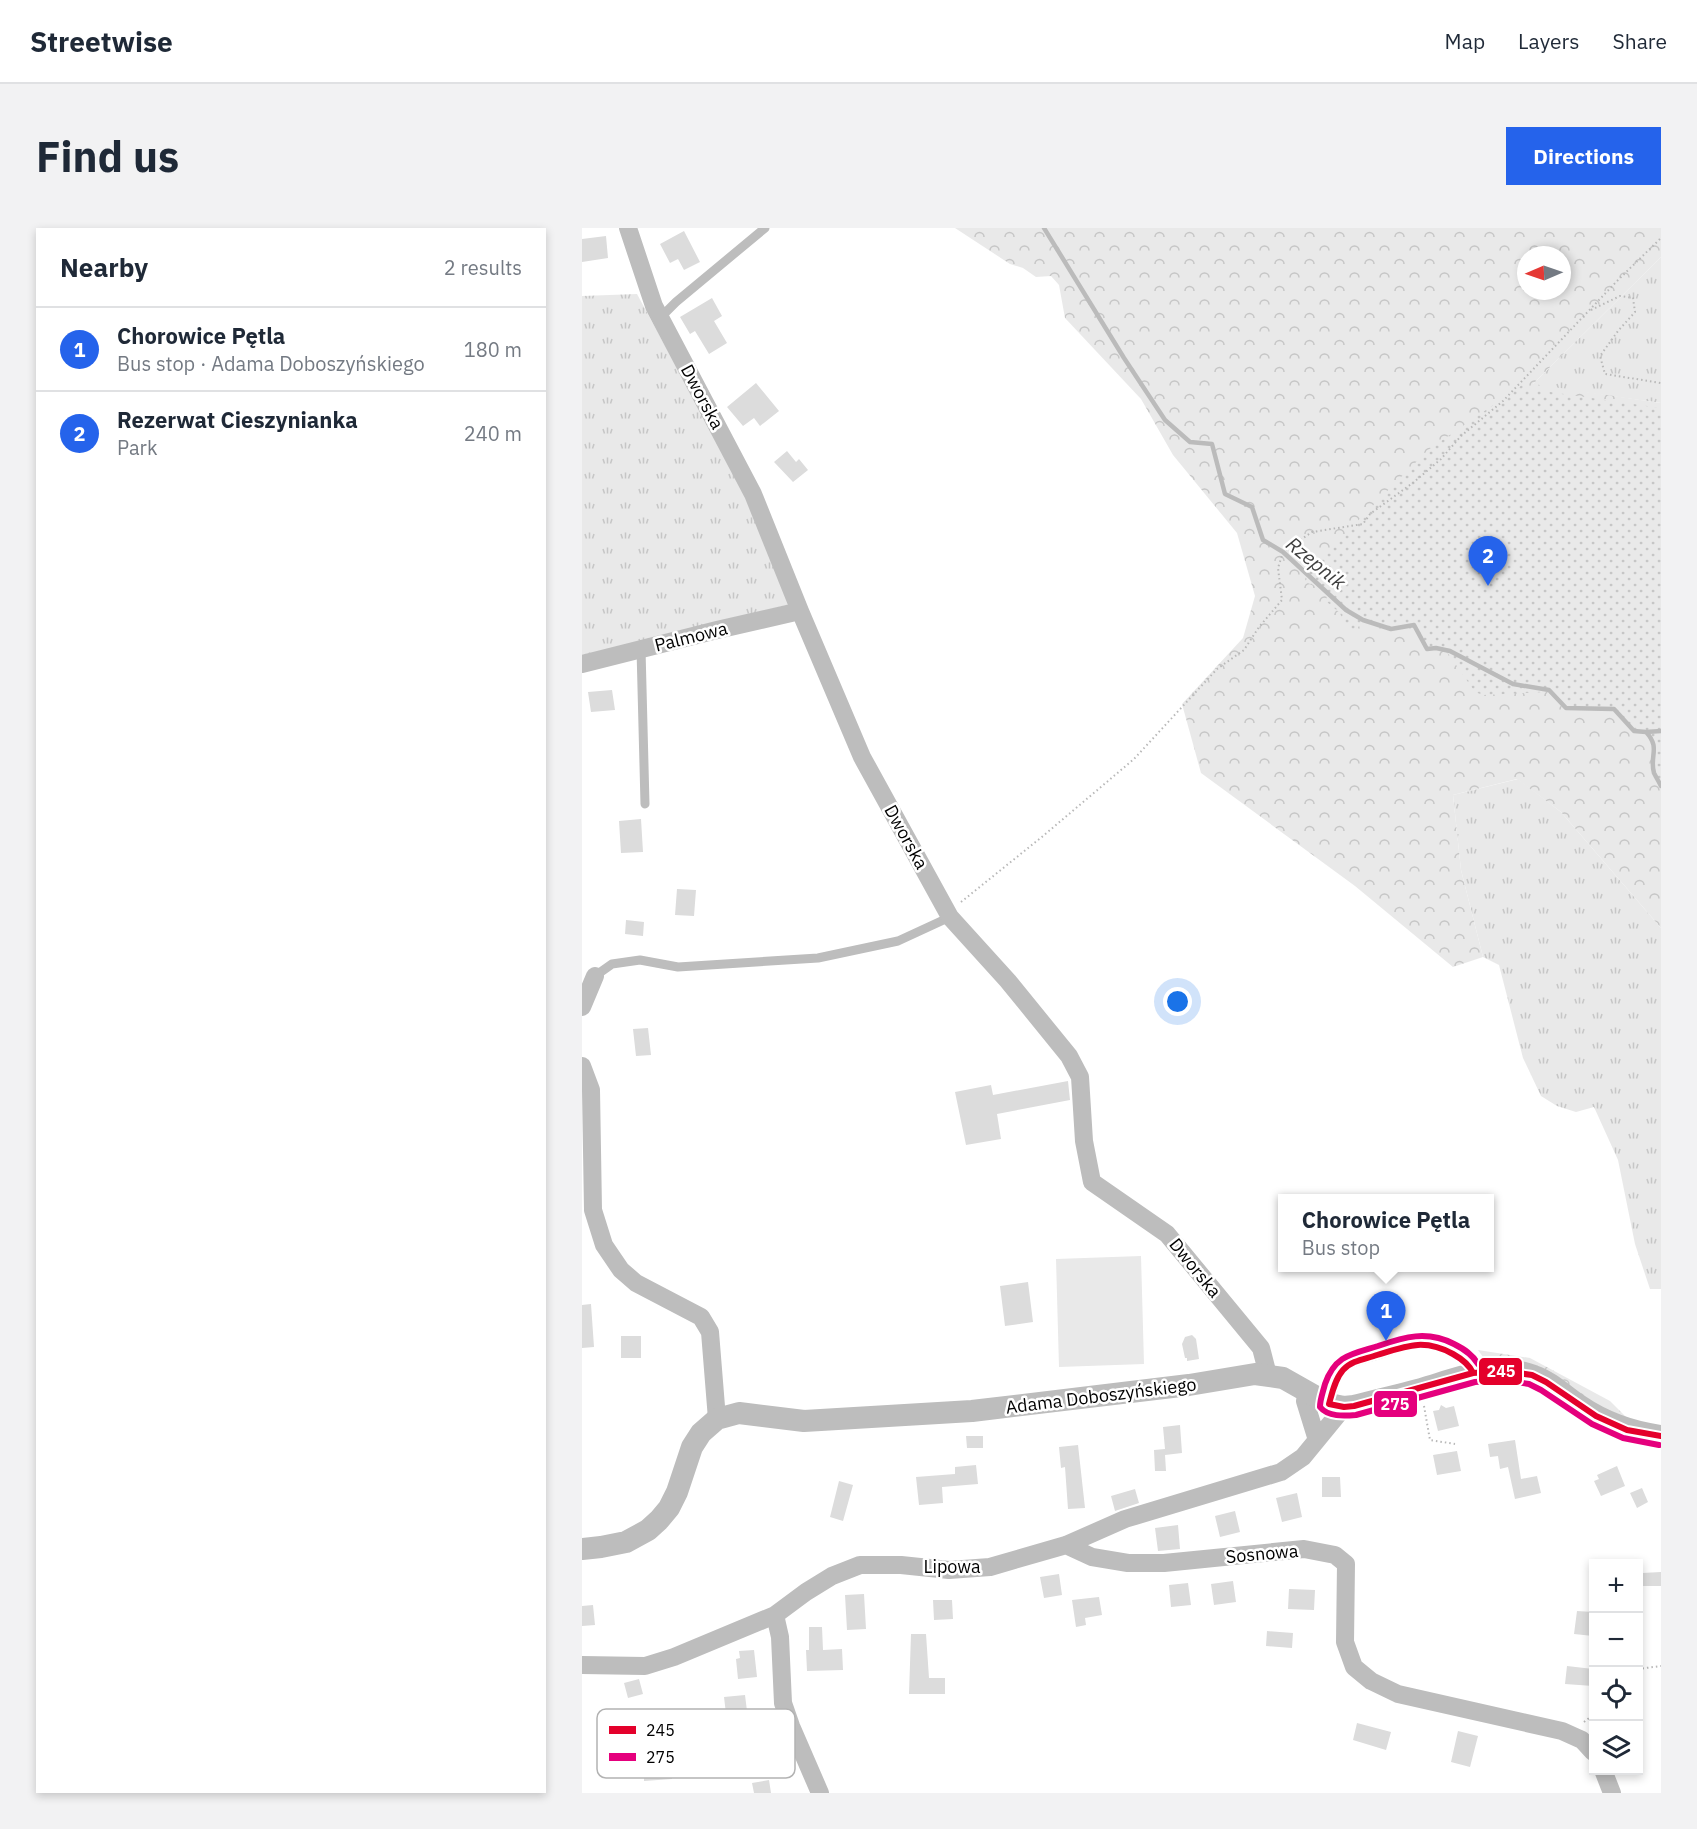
<!DOCTYPE html>
<meta charset="utf-8">
<style>
:root{--surface:#fff;--page:#f2f2f3;--text:#1f2937;--muted:#747a83;--line:#e0e1e3;--accent:#2563eb}
body{margin:0;font-family:"IBM Plex Sans",sans-serif;background:var(--page);color:var(--text)}
.controls{position:absolute;right:18px;bottom:18px;display:grid;overflow:hidden;border-radius:0px;box-shadow:0 3px 9px #0003}
.controls button{width:54px;height:54px;display:grid;place-items:center;padding:0;border:0;border-bottom:2px solid var(--line);background:var(--surface);color:var(--text);font:30px sans-serif}
.compass{position:absolute;left:935px;top:18px;width:54px;height:54px;border-radius:50%;background:var(--surface);box-shadow:0 3px 9px #0003;rotate:268deg}
.you{position:absolute;left:596px;top:774px;width:21px;height:21px;margin:-15px;border:4px solid #fff;border-radius:50%;background:#1a73e8;box-shadow:0 0 0 9px #1a73e833}
.badge{display:grid;place-items:center;width:39px;height:39px;border-radius:50%;background:var(--accent);color:#fff;font-size:20px;font-weight:700}
.pin{position:absolute;translate:-50% -50px;filter:drop-shadow(0 2px 3px #0008)}
.pin::after{content:'';position:absolute;top:32px;width:21px;height:18px;background:inherit;clip-path:polygon(0 0,100% 0,50% 100%)}
.popup{position:absolute;left:696px;top:966px;width:216px;height:78px;box-sizing:border-box;display:grid;place-content:center;border-radius:0px;background:var(--surface);filter:drop-shadow(0 2px 4px #0005);font-size:20px;white-space:nowrap;color:var(--muted)}
.popup b{font-size:22px;color:var(--text)}
.popup::after{content:'';position:absolute;left:50%;top:100%;margin-left:-12px;border:12px solid transparent;border-top-color:var(--surface)}
.list{margin:0;padding:0;list-style:none}
h2{display:flex;justify-content:space-between;align-items:center;height:78px;margin:0;padding:0 24px;font-size:26px}
h2 small{font-size:20px;font-weight:400;color:var(--muted)}
.list li{display:grid;grid-template-columns:39px 1fr auto;gap:18px;align-items:center;box-sizing:border-box;height:84px;padding:0 24px;border-top:2px solid var(--line)}
.list b{display:block;font-size:22px;white-space:nowrap}
.list p{margin:0;font-size:20px;white-space:nowrap;color:var(--muted)}
.list em{font-size:20px;font-style:normal;color:var(--muted)}
.icon{flex:none;width:33px;height:33px;fill:none;stroke:currentColor;stroke-width:2;stroke-linecap:round;stroke-linejoin:round}
.map{position:relative;flex:none;width:1079px;height:1565px;overflow:hidden;border-radius:0px}
header{display:flex;align-items:center;gap:36px;box-sizing:border-box;height:84px;padding:0 30px;background:var(--surface);border-bottom:2px solid var(--line)}
header strong{font-size:28px}
nav{display:flex;gap:33px;margin-inline-start:auto;font-size:21px}
.intro{display:flex;align-items:center;justify-content:space-between;box-sizing:border-box;height:144px;padding:0 36px}
h1{margin:0;font-size:42px}
.button{padding:15px 27px;border-radius:0px;background:var(--accent);color:#fff;font-size:21px;font-weight:700}
main{display:flex;gap:36px;padding:0 36px}
aside{flex:1;background:var(--surface);border-radius:0px;box-shadow:0 3px 9px #0003}
.map>svg:first-child{display:block}
.grass{fill:url(#grass-tufts)}
.forest{fill:url(#forest-crowns);fill-rule:evenodd}
.park{fill:url(#park-dots)}
.garden{fill:#e9e9e9}
.lines{fill:none;stroke-linecap:round;stroke-linejoin:round}
.stream{stroke:#bbb;stroke-width:4.5}
.building{fill:#dcdcdc}
.path{stroke:#b8b8b8;stroke-width:2;stroke-dasharray:1.5 3;stroke-linecap:butt}
.service{stroke:#bdbdbd;stroke-width:9}
.minor{stroke:#bdbdbd;stroke-width:18}
.tertiary{stroke:#bdbdbd;stroke-width:22}
.bus-1-casing{stroke:#fff;stroke-width:10}
.bus-2-casing{stroke:#fff;stroke-width:10}
.bus-1{stroke:#e4002b;stroke-width:6}
.bus-2{stroke:#e5007d;stroke-width:6}
.labels{text-anchor:middle;stroke-width:5;stroke-linejoin:round;paint-order:stroke}
.street-label{font-size:18px;fill:#000;stroke:#fff}
.water-label{font-size:20px;font-style:italic;fill:#3f3f3f;stroke:#fff}
.key{fill:#fff;stroke:#b2b2b2;stroke-width:1.5}
.key-label{font-size:16px;fill:#000}
.line-badge{stroke:#fff;stroke-width:2}
.badge-label{font-size:16px;text-anchor:middle;font-weight:bold;fill:#fff}
</style>
<header>
<strong>Streetwise</strong>
<nav><a>Map</a><a>Layers</a><a>Share</a></nav>
</header>
<div class="intro"><h1>Find us</h1><a class="button">Directions</a></div>
<main>
<aside>
<h2>Nearby<small>2 results</small></h2>
<ul class="list">
<li><span class="badge">1</span><div><b>Chorowice Pętla</b><p>Bus stop · Adama Doboszyńskiego</p></div><em>180 m</em></li>
<li><span class="badge">2</span><div><b>Rezerwat Cieszynianka</b><p>Park</p></div><em>240 m</em></li>
</ul>
</aside>
<div class="map">
<svg width="1079" height="1565" viewBox="0 0 1079 1565">
<defs>
<pattern id="grass-tufts" width="24" height="20" patternUnits="userSpaceOnUse" patternTransform="scale(1.5)"><rect width="24" height="20" fill="#e9e9e9"/><path d="M3 7l-1-3M5 7V3M7 7l1-3M15 17l-1-3M17 17v-4M19 17l1-3" fill="none" stroke="#c6c6c6"/></pattern>
<pattern id="forest-crowns" width="20" height="18" patternUnits="userSpaceOnUse" patternTransform="scale(1.5)"><rect width="20" height="18" fill="#e9e9e9"/><path d="M2 6a3 3 0 1 1 6 0M12 15a3 3 0 1 1 6 0" fill="none" stroke="#c6c6c6"/></pattern>
<pattern id="park-dots" width="8" height="8" patternUnits="userSpaceOnUse" patternTransform="scale(1.5)"><rect width="8" height="8" fill="#e9e9e9"/><path d="M2 2h.1M6 6h.1" fill="none" stroke="#c6c6c6" stroke-width="1.8" stroke-linecap="round"/></pattern>
</defs>
<rect width="100%" height="100%" fill="#fff"/>
<path class="grass" d="M1079 29V175L950 157Z
M55 66 178 293 209 376 0 429V68Z
M936 551 979 584 1079 700V1061H1068L1053 1016 1036 932 1012 879 994 884 975 878 959 868 941 830 917 737 901 729 879 642 871 567Z"/>
<path class="forest" d="M373 0H1079V29L951 156 1079 175V700L979 584 935 551 871 567 879 642 901 729 871 739 773 658 619 545 600 476 661 410 673 368 655 305 591 227 559 171 483 90 477 57 469 48 454 49 441 40 428 36ZM944 27H980V63H944Z
M896 1122 948 1130 1028 1173 1048 1193 906 1136Z"/>
<path class="park" d="M943 155 941 160 1079 180V558C1077 553 1073 549 1072 544 1066 525 1079 505 1051 504L1032 482 981 480 965 464 901 467 893 464 865 424 854 421 846 422 840 416 833 398 808 401 784 394 771 402 764 401 758 385 745 374 744 362 723 354 724 345 846 222Z"/>
<path class="garden" d="M559 1028 562 1136 477 1139 474 1031Z"/>
<g class="lines">
<path class="stream" d="M462 0 542 130 583 192 608 214 630 216 643 266 670 279 681 312 701 324 764 382 781 392 809 401 832 397 845 421 854 420 868 423 931 456 967 462 984 480 1032 481 1052 503 1064 504C1079 520 1067 528 1072 545 1074 549 1077 554 1079 558
M1064 504 1079 503"/>
</g>
<path class="building" d="M102 3 118 34 102 42 96 31 88 35 78 16Z
M24 8 26 30 0 34V11Z
M130 70 140 88 132 93 145 115 127 126 113 103 108 106 98 89Z
M174 155 197 183 178 198 172 190 161 198 145 179Z
M205 223 214 234 217 231 226 242 211 254 192 234Z
M30 462 33 482 9 484 6 464Z
M59 591 61 624 39 625 37 593Z
M95 661 114 662 112 688 93 687Z
M44 692 62 694 61 708 43 706Z
M66 800 69 827 54 828 51 801Z
M486 853 488 872 415 886 419 911 384 917 373 864 409 857 411 867Z
M446 1054 451 1094 423 1098 418 1058Z
M9 1076 12 1119 0 1120V1077Z
M610 1107 614 1111 617 1131 605 1133V1130H603L600 1116 603 1109Z
M39 1108H59V1130H39Z
M859 1177 864 1180 872 1178 877 1198 856 1203 851 1183 857 1182Z
M598 1197 600 1225 583 1227 584 1243H573L572 1222 583 1221 581 1199Z
M384 1208H401V1220H385Z
M933 1212 939 1251 955 1248 959 1265 933 1271 926 1239 918 1241 916 1228 908 1229 906 1216Z
M496 1217 503 1280 486 1281 483 1239 479 1240 477 1219Z
M875 1223 879 1243 855 1247 851 1227Z
M394 1237 396 1256 360 1259 361 1275 337 1277 334 1249 373 1246V1239Z
M1035 1238 1043 1258 1019 1268 1012 1253 1017 1251 1015 1247Z
M740 1249H758L759 1269H740Z
M257 1253 271 1257 261 1293 248 1289Z
M1060 1260 1066 1274 1055 1280 1048 1265Z
M553 1261 557 1275 533 1283 529 1268Z
M715 1265 720 1289 700 1294 694 1270Z
M653 1283 658 1304 638 1309 633 1288Z
M596 1297 598 1321 576 1323 573 1300Z
M1079 1344V1358H1060V1345Z
M477 1346 480 1367 462 1370 458 1349Z
M651 1353 654 1374 632 1377 629 1356Z
M606 1355 609 1377 589 1379 587 1357Z
M707 1361 733 1362 732 1382 706 1381Z
M282 1366 284 1401 265 1402 263 1367Z
M517 1369 520 1387 503 1390 504 1397 494 1399 490 1372Z
M351 1372H370L371 1391 352 1392Z
M11 1377 13 1397 0 1398V1378Z
M995 1383 1011 1384V1408L992 1406Z
M227 1399H240L241 1422 260 1421 261 1442 225 1443 224 1422H227Z
M685 1403 711 1405 710 1420 684 1418Z
M329 1406H344L347 1450H363V1466H327Z
M172 1422 175 1449 156 1451 154 1431 158 1430 157 1423Z
M985 1438 1011 1441V1458L983 1456Z
M57 1451 61 1466 46 1470 42 1455Z
M163 1467 166 1491 145 1494 142 1469Z
M61 1487H79L80 1532H89L90 1551 62 1553Z
M775 1495 809 1504 804 1522 771 1512Z
M876 1503 896 1508 888 1539 869 1534Z
M200 1516 204 1540 188 1543 184 1518Z
M187 1552 189 1565H172L170 1555Z"/>
<g class="lines">
<path class="path" d="M1009 82 1038 68 1051 70 1053 84 1036 103 1018 128 1023 146 1079 155
M379 674 461 608 552 531 635 441 662 422 677 399 700 372 696 340 701 324 730 304 781 296 788 286 832 254 859 231 879 208 921 173 1036 52 1079 10
M842 1178 848 1212 873 1216
M1056 1441 1079 1438
M1002 1494 1011 1487"/>
<path class="service" d="M78 90 94 74 183 0
M59 421 63 576
M13 748 30 736 58 732 96 739 236 730 316 713 368 689
M747 1176C751 1163 754 1146 765 1138 774 1132 786 1130 796 1127 826 1117 843 1109 872 1126 881 1131 887 1135 891 1145"/>
<path class="minor" d="M46 0 72 78 171 266 218 383 280 529 368 689 426 753 487 828 498 849 502 913 510 954 585 1006 679 1120 686 1147
M0 436 135 402 218 383
M0 779 13 748
M0 838 9 862 11 982 22 1017 39 1042 54 1055 119 1089 128 1104 135 1191
M727 1165 723 1173 735 1212
M484 1317 510 1329 546 1335H582L722 1321 753 1327 764 1336 763 1414 772 1439 789 1453 816 1466 980 1503 1000 1512 1011 1524
M193 1387 198 1409 201 1475 209 1498 238 1565
M0 1437 63 1438 92 1429 193 1387 224 1364 250 1348 278 1337H319L367 1342 408 1339 484 1317 543 1291 699 1244 721 1229 762 1179
M1021 1542 1030 1565"/>
<path class="tertiary" d="M0 1321 19 1319 44 1314 66 1302 77 1292 87 1280 95 1264 110 1219 119 1205 135 1191 157 1185 222 1193 390 1183 607 1157 673 1146 701 1150 747 1176 762 1179 772 1178C795 1172 817 1167 839 1161 874 1151 915 1133 952 1148 969 1154 983 1168 998 1178 1023 1195 1049 1204 1079 1208"/>
<defs>
<path id="bus-1" d="M747 1176 762 1179 772 1178 891 1145 922 1143 950 1147 964 1154 1014 1188 1045 1202 1079 1208
M747 1176C750 1165 753 1151 761 1142 770 1132 784 1131 795 1127 824 1118 842 1110 871 1126 880 1131 887 1136 891 1145"/>
<path id="bus-2" d="M896 1136C890 1126 882 1121 872 1116 845 1102 822 1109 796 1118 770 1126 753 1127 743 1156 741 1164 738 1171 738 1179 746 1189 762 1188 774 1187L893 1154 922 1152 947 1156 959 1162 1010 1196 1041 1210 1077 1217"/>
</defs>
<use href="#bus-1" class="bus-1-casing"/>
<use href="#bus-2" class="bus-2-casing"/>
<use href="#bus-1" class="bus-1"/>
<use href="#bus-2" class="bus-2"/>
</g>
<g class="labels">
<g class="street-label">
<text transform="translate(120 169) rotate(62)" y="6">Dworska</text>
<text transform="translate(109 409) rotate(-14)" y="6">Palmowa</text>
<text transform="translate(324 609) rotate(61)" y="6">Dworska</text>
<text transform="translate(613 1040) rotate(51)" y="6">Dworska</text>
<text transform="translate(519 1168) rotate(-7)" y="6">Adama Doboszyńskiego</text>
<text transform="translate(680 1326) rotate(-5)" y="6">Sosnowa</text>
<text x="370" y="1345">Lipowa</text>
</g>
<g class="water-label">
<text transform="translate(734 335) rotate(39)" y="7">Rzepnik</text>
</g>
</g>
<rect x="15" y="1481" width="198" height="69" rx="9" class="key"/>
<rect x="27" y="1498" width="27" height="8" fill="#e4002b"/>
<rect x="27" y="1525" width="27" height="8" fill="#e5007d"/>
<g class="key-label">
<text x="64" y="1508">245</text>
<text x="64" y="1535">275</text>
</g>
<g class="line-badge">
<rect x="896" y="1129" width="45" height="29" rx="6" fill="#e4002b"/>
<rect x="791" y="1162" width="45" height="28" rx="6" fill="#e5007d"/>
</g>
<g class="badge-label">
<text x="919" y="1149">245</text>
<text x="813" y="1182">275</text>
</g>
</svg>
<div class="controls">
<button>+</button>
<button>−</button>
<button><svg class="icon" aria-label="locate" viewBox="0 0 24 24"><circle cx="12" cy="12" r="6"/><path d="M12 2v4M12 18v4M2 12h4M18 12h4"/></svg></button>
<button><svg class="icon" aria-label="layers" viewBox="0 0 24 24"><path d="M12 4l9 5-9 5-9-5zM3 14l9 5 9-5"/></svg></button>
</div>
<svg class="compass" viewBox="-18 -18 36 36"><path d="M0-13l5 13h-10z" fill="#e53935"/><path d="M0 13l5-13h-10z" fill="#747a83"/></svg>
<div class="you"></div>
<div class="pin badge" style="left:804px;top:1113px">1</div>
<div class="popup"><b>Chorowice Pętla</b>Bus stop</div>
<div class="pin badge" style="left:906px;top:358px">2</div>
</div>
</main>
